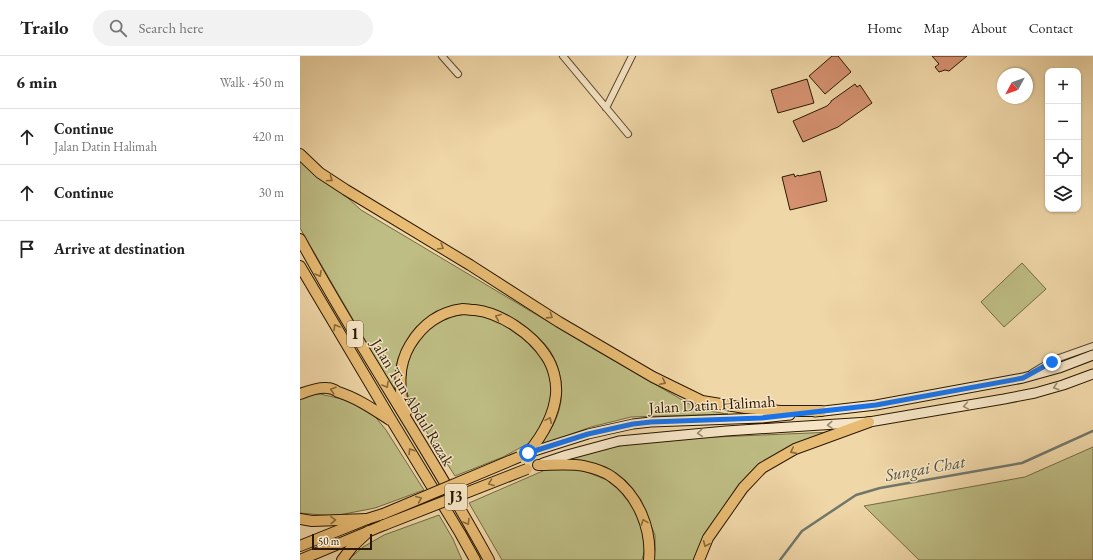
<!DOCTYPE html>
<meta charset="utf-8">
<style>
:root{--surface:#fff;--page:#f2f2f2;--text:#222;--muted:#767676;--line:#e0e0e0}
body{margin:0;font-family:"EB Garamond",serif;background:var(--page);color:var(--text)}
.controls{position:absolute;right:12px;top:12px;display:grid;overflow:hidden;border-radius:8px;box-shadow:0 1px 3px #0004}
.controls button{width:36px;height:36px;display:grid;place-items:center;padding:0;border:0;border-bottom:1px solid var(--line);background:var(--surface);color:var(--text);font:20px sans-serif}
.compass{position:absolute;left:697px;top:12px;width:36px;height:36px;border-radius:50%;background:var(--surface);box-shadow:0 1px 3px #0004;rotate:229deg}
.scale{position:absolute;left:12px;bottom:10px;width:60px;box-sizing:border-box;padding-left:4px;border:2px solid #2a1801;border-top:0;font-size:11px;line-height:14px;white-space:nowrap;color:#2a1801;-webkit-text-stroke:3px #f5e5c6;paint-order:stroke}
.stop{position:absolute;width:12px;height:12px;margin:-9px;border:3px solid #1a73e8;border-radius:50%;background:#fff}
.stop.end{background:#1a73e8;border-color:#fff;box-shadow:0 1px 4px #0008}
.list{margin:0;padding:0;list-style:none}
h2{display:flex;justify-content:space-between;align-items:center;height:52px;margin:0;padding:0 16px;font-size:17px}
h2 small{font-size:13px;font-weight:400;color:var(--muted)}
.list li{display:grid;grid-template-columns:26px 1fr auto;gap:12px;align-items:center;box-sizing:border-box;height:56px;padding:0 16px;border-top:1px solid var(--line)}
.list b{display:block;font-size:15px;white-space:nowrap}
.list p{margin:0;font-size:13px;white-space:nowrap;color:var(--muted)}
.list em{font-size:13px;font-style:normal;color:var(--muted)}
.icon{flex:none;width:22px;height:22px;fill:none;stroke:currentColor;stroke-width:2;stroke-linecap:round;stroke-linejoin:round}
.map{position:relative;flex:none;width:793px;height:504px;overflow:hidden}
header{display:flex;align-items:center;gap:24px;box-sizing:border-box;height:56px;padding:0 20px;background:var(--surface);border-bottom:1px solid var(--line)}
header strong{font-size:19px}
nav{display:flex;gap:22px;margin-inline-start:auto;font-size:14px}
.search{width:280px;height:36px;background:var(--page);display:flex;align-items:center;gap:10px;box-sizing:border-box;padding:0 14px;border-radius:22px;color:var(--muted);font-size:15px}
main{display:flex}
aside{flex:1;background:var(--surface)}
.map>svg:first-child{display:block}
.green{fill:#bebd84;stroke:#746a42}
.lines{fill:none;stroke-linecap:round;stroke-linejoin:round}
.stream{stroke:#70776b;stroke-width:2.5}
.building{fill:#d69171;stroke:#2a1801}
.minor-casing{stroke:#5c482b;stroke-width:8}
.secondary-casing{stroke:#2a1801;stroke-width:11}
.primary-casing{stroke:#2a1801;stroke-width:12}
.trunk-casing{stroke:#2a1801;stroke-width:12}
.minor{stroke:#f5e5c6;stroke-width:6}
.secondary{stroke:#f5e5c6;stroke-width:9}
.primary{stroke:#e8bc74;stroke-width:10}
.trunk{stroke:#e8bc74;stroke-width:10}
.primary-bridge-casing{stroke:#2a1801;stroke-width:12;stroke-linecap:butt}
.primary-bridge{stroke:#e8bc74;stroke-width:10}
.oneway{stroke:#896a3a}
.oneway2{stroke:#9a896d}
.route{stroke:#1a73e8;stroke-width:5}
.labels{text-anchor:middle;stroke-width:3;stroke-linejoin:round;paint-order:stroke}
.shield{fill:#f5e5c6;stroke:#67563c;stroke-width:1}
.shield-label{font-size:15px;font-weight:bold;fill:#2a1801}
.street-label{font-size:16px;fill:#2a1801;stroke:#f5e5c6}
.water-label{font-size:17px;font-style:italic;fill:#53503f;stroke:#f5e5c6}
</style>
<header>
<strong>Trailo</strong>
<div class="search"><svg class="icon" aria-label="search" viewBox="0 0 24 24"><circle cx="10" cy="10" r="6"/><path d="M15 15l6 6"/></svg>Search here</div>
<nav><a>Home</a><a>Map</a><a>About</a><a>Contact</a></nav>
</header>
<main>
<aside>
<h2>6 min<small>Walk · 450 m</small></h2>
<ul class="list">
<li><svg class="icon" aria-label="ahead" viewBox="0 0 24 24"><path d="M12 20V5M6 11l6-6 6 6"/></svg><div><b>Continue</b><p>Jalan Datin Halimah</p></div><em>420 m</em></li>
<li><svg class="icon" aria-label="ahead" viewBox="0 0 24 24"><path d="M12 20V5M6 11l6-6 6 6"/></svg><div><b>Continue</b></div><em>30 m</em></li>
<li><svg class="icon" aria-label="arrive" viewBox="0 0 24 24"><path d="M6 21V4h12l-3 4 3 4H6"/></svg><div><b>Arrive at destination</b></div></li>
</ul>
</aside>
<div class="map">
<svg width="793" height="504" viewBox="0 0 793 504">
<rect width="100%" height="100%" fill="#f0d7a8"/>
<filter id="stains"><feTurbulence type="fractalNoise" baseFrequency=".005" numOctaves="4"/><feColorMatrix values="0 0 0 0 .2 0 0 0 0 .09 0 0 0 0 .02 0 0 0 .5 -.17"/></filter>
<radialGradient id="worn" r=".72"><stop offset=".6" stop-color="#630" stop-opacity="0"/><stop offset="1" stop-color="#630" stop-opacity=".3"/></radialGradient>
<path class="green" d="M0 98 61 154 299 296 398 353 428 358 331 361 291 371 241 389C248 378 256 367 259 354 265 334 260 311 249 293 240 281 215 262 201 256 189 251 173 248 159 249 141 250 120 266 110 280 105 288 97 302 96 311 95 319 96 329 96 338L0 172Z
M722 207 746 233 704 271 681 246Z
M171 257 191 262 214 274 233 288 249 313 253 331 247 364 231 386 203 401 155 420 112 353 105 329 107 308 113 288 127 273 149 261Z
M20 338 42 343 65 352 73 358 86 374 124 434 75 452 34 460 0 457V340Z
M534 376 466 406 395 504H353L355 494V479L341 446 322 424 258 407 282 398 307 392 352 385 392 382Z
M793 391V504H619L564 450 725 421Z
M261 412 284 415 307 424 327 440 341 466 345 492 342 504H202L169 447 245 414Z
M139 459 153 483 162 504H48L63 491 84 479Z"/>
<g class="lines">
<path class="stream" d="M480 504 502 475 556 439 580 432 722 407 793 375"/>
</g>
<path class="building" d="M532 0H538L551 16 525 38 509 20Z
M632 0H667L649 15 645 14 639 16 635 11 639 8Z
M507 23 514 47 478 57 471 34Z
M555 28 557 31 560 29 572 47 538 71 503 86 493 65 527 50 531 46V45Z
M520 115 527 145 490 154 482 121 494 118 495 121 498 119 499 120Z"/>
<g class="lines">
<defs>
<path id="minor" d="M142 0 158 18
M263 0 328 78
M306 52 332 0
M732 317 742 311 759 302 793 290"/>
<path id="secondary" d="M515 356 576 349 723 322 759 312 793 299
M228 397 288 378 333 368 351 366 461 362 490 359
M243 407 267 399 319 385 426 375 569 366 704 343 735 337 763 329 793 318"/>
<path id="primary" d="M0 490 67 463 83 458
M0 504 84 469"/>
<path id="trunk" d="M0 98 20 117 46 134 170 209 259 266 353 321 402 345 445 352 481 355H521
M0 183C59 292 130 395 189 504
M0 210 92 365 160 477 175 504
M0 338C8 335 18 331 27 332 31 332 35 334 38 336 57 342 73 353 90 364
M106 356C98 334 98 309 110 289 122 269 138 256 163 253 166 253 171 254 175 254 201 257 232 278 246 300 253 310 257 325 256 338 254 360 242 380 228 397
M238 409C251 409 271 407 284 410 293 412 304 415 312 421 338 439 352 473 349 504
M0 463 12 465 67 463
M42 504 52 491 69 475
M399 504 408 482 443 432 462 412 495 393 569 366"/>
</defs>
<use href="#minor" class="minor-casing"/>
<use href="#secondary" class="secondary-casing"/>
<use href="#primary" class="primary-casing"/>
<use href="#trunk" class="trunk-casing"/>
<use href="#minor" class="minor"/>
<use href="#secondary" class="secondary"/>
<use href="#primary" class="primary"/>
<use href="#trunk" class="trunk"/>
<defs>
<path id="primary-bridge" d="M83 458 219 401
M84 469 227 413"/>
</defs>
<use href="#primary-bridge" class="primary-bridge-casing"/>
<use href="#primary-bridge" class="primary-bridge"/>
</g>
<defs><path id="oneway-chevron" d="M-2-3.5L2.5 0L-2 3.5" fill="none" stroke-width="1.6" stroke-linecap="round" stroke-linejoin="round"/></defs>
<g class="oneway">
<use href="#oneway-chevron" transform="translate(30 123) rotate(34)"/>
<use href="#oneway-chevron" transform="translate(141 191) rotate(31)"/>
<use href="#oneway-chevron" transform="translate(19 218) rotate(61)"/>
<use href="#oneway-chevron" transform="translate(250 260) rotate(33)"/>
<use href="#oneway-chevron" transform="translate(198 261) rotate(-157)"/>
<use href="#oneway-chevron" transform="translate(36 271) rotate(-121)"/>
<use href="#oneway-chevron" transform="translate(363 326) rotate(26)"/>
<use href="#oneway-chevron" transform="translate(86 329) rotate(59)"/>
<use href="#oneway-chevron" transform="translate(33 334) rotate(-163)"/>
<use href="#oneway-chevron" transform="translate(249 364) rotate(-66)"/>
<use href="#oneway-chevron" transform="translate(111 395) rotate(-122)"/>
<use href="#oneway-chevron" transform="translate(493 395) rotate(154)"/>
<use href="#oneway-chevron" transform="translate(191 427) rotate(159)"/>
<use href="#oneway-chevron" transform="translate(119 443) rotate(-23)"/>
<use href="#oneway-chevron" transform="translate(33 464) rotate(-3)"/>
<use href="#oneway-chevron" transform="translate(167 466) rotate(59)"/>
<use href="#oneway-chevron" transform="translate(344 466) rotate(-110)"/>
<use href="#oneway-chevron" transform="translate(406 488) rotate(114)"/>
</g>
<g class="oneway2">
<use href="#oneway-chevron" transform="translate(756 331) rotate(164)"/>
<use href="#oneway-chevron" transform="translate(666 350) rotate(170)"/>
<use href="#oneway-chevron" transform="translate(530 369) rotate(177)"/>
<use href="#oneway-chevron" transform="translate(400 377) rotate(175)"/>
</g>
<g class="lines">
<path class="route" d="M228 397 288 378 333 368 351 366 461 362 576 349 723 322 752 306"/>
</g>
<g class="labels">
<g class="shield">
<rect x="47" y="265" width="16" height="26" rx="3"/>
<rect x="145" y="428" width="22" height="26" rx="3"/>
</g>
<g class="shield-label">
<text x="55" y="283">1</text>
<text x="156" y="446">J3</text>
</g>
<g class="street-label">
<text transform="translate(113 346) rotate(59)" y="6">Jalan Tun Abdul Razak</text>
<text transform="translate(412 348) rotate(-3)" y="6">Jalan Datin Halimah</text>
</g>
<g class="water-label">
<text transform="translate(625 412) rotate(-10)" y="6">Sungai Chat</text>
</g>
</g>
<rect width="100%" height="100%" filter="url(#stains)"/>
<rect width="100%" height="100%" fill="url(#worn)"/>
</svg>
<div class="controls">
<button>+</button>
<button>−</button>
<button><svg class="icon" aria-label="locate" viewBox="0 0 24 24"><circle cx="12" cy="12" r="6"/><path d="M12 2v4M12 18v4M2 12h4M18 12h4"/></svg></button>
<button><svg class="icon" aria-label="layers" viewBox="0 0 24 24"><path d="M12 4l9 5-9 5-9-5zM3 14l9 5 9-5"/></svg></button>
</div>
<svg class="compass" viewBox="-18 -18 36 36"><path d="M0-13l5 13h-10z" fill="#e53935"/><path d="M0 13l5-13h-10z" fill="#767676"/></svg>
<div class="scale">50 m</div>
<div class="stop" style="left:228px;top:397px"></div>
<div class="stop end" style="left:752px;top:306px"></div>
</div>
</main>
